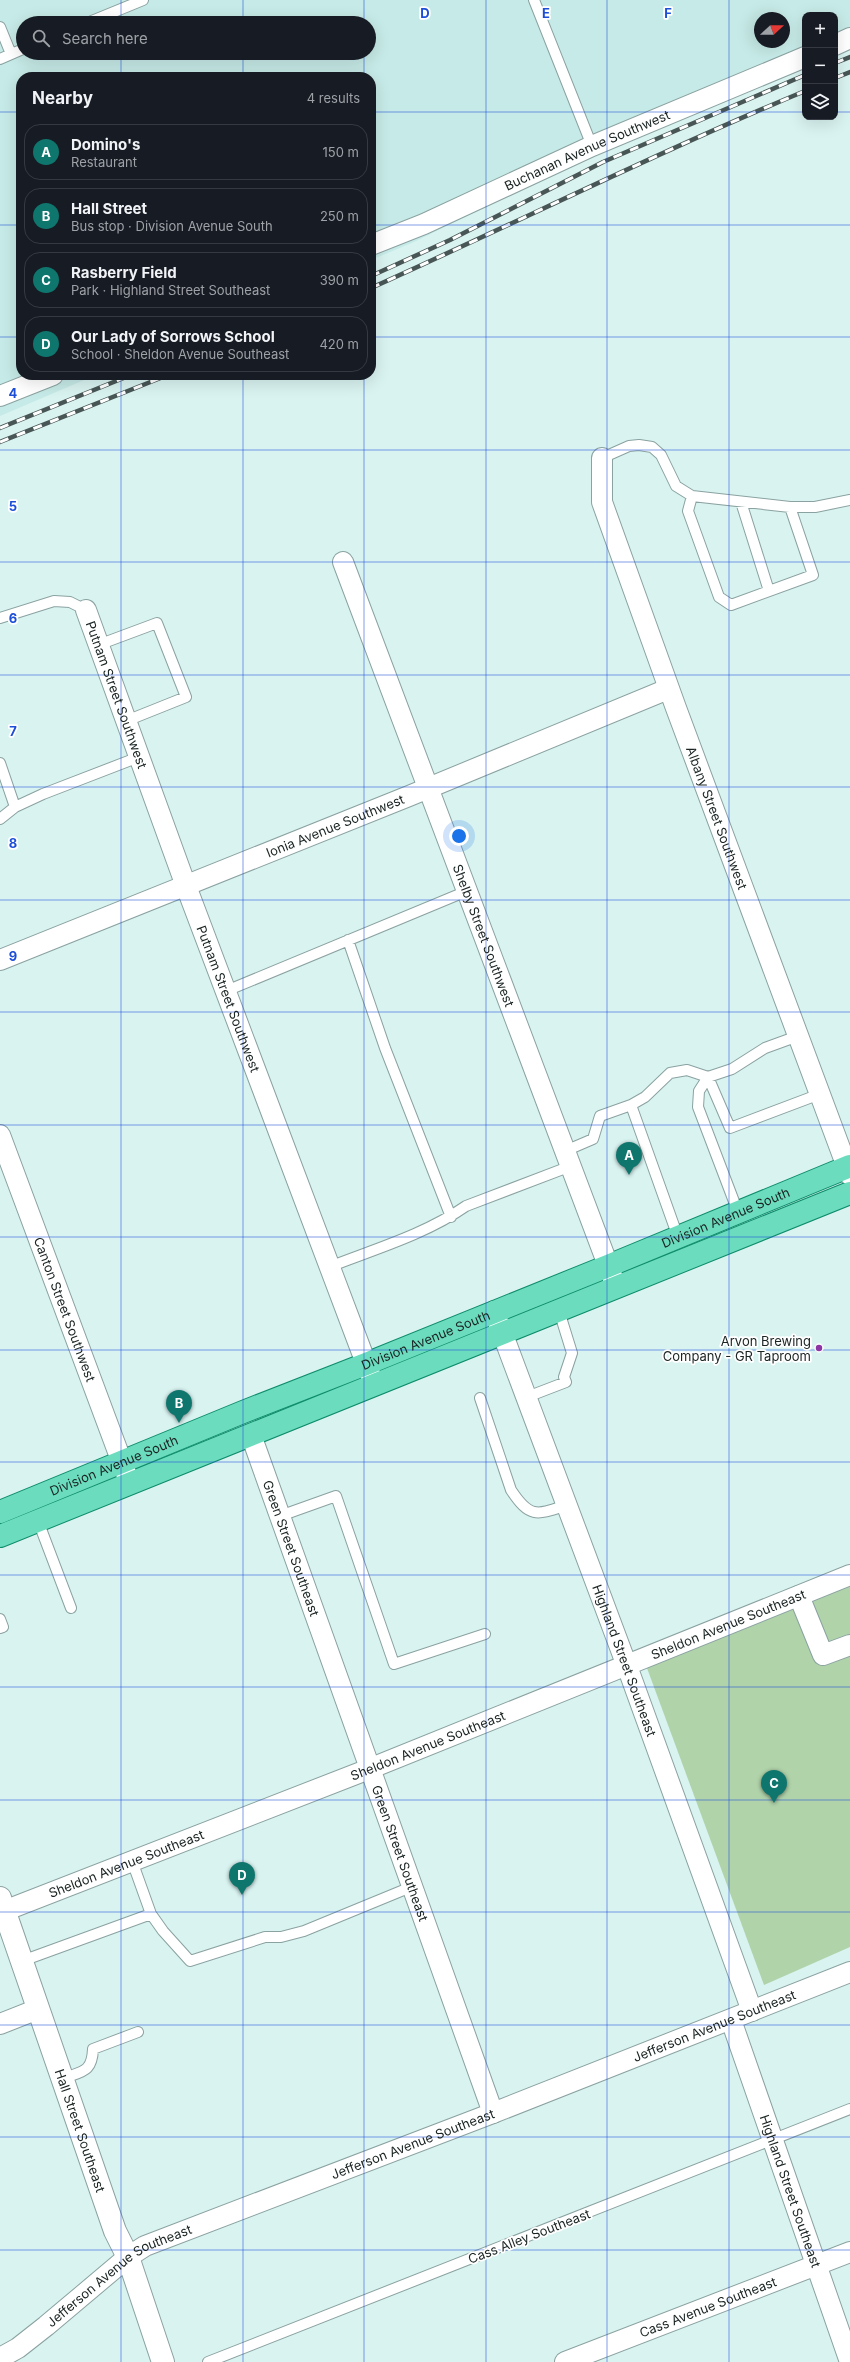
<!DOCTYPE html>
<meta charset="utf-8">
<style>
:root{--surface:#171b24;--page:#20242c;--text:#f1f3f6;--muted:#9ea1a6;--line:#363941;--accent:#0f766e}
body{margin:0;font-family:Inter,sans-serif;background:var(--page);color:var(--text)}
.controls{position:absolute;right:12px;top:12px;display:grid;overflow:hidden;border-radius:8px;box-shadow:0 4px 16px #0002}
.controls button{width:36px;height:36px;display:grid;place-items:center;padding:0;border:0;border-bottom:1px solid var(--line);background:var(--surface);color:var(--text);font:20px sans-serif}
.compass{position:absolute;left:754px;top:12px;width:36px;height:36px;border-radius:50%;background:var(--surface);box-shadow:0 4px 16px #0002;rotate:69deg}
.you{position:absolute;left:459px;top:836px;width:14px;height:14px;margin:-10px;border:3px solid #fff;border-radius:50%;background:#1a73e8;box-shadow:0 0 0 6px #1a73e833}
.badge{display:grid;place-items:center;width:26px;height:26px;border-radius:50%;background:var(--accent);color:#fff;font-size:13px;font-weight:700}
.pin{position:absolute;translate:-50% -33px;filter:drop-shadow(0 1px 2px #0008)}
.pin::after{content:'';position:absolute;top:21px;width:14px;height:12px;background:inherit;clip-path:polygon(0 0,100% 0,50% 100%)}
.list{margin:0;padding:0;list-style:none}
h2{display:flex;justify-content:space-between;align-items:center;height:52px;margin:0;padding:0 16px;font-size:17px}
h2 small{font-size:13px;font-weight:400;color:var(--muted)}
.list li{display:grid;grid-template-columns:26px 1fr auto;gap:12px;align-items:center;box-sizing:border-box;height:56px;margin:0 8px 8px;padding:0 8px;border:1px solid var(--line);border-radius:16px}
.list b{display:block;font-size:15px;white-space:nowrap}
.list p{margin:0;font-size:13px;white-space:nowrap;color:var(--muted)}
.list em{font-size:13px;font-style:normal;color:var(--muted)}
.icon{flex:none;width:22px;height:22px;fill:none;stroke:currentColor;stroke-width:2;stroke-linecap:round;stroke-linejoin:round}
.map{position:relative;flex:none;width:850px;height:2362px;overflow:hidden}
.search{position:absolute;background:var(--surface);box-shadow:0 4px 16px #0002;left:16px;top:16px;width:360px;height:44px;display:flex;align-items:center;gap:10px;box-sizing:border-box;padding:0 14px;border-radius:22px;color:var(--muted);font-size:15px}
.panel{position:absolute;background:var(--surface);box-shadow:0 4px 16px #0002;left:16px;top:72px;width:360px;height:308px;border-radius:16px}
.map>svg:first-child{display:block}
.built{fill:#c6eae7;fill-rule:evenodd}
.green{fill:#b0d3aa}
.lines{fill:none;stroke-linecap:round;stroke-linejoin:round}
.service-casing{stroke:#8aa2a1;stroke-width:12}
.minor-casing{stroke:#8aa2a1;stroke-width:22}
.secondary-casing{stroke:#8aa2a1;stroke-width:24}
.primary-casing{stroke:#0e8c6b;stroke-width:24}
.service{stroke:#fff;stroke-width:10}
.minor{stroke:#fff;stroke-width:20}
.secondary{stroke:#fff;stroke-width:22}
.primary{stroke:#6bdcbe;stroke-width:22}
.rail-casing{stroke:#485655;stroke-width:4.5}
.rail{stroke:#fff;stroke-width:3;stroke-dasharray:9;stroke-linecap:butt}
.grid{fill:none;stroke:#1d4ed8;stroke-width:1;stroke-opacity:0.55}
.poi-dot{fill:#8b36a4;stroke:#fff;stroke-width:1.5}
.labels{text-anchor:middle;stroke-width:3.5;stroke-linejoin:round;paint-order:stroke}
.street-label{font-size:13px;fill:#1a2423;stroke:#fff}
.poi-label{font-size:13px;fill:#1a2423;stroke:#fff;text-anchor:end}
.grid-label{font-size:13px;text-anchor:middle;font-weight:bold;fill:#1d4ed8;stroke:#fff;stroke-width:3.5;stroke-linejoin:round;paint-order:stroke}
</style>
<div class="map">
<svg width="850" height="2362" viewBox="0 0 850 2362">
<rect width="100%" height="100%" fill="#d9f3f1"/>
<path class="built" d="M0 0H850V49L835 55V15H805V67L598 152 414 242 371 260V77H21V375H96L0 416ZM760 18H784V42H760ZM23 23H369V53H23Z"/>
<path class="green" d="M850 1575V1947L764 1985 644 1660Z"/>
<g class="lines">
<defs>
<path id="service" d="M534 0 592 146
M87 23 143 0
M0 27 11 54
M0 59 23 49
M602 458 629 446 639 445 652 447 661 455 676 486 692 496 790 507H815L850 500
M692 496 688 511 719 597 731 605 813 575 790 507
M741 502 769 591
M0 618 54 601 70 602 86 610
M98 645 157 623 186 697 126 721
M0 763 15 807
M0 819 15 807 43 794 139 757
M348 940 385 1048 451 1217
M226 991 467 891
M631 1105 645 1097 670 1073 687 1070 708 1077 730 1128 820 1094
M565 1151 593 1139 600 1116 631 1105 678 1237
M738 1212 698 1107 699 1091 708 1077 732 1069 765 1048 798 1036
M329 1267C375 1249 426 1234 466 1206L571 1166
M527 1397 566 1382 564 1377 572 1353 559 1311
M480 1398 511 1490C530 1519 537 1515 567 1505
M280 1516 336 1496 394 1664 485 1634
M38 1521 71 1608
M0 1619 3 1627 0 1628
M132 1861 151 1914
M22 1961 151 1914 163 1931 190 1961 265 1937H281L304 1931 411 1887
M62 2079C82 2071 92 2073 93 2049L138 2032
M208 2362 850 2109"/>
<g id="minor">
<path d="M835 45 850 38"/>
<path id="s1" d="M371 245 424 224 592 146 805 57"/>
<path d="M0 396 53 375"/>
<path id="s2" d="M602 458V502L676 708 850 1175"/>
<path id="s3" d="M343 562 614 1281"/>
<path id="s4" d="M86 610 186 886 372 1379"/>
<path id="s5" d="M0 960 409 796 668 689"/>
<path id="s6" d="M0 1135 130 1484"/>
<path id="s7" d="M494 1311 627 1666 752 2011"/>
<path id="s8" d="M251 1435 493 2113"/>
<path d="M799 1596 823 1655 850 1645"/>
<path id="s9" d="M4 1911 369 1769 850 1575"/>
<path id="s10" d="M731 2020 850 2362"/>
<path d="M0 2024 38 2009"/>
<path id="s11" d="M0 2358 18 2348 46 2326 128 2257 145 2246 493 2113 850 1972"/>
<path id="s12" d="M565 2362 850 2252"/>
</g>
<g id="secondary">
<path id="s13" d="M0 1898 115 2231 128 2257 163 2362"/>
</g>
<g id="primary">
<path id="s14" d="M0 1512 243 1412 366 1364 608 1266 850 1166"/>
<path d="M0 1536 850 1193"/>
</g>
</defs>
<use href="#service" class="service-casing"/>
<use href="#minor" class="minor-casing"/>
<use href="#secondary" class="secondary-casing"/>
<use href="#primary" class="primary-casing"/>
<use href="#service" class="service"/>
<use href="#minor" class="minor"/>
<use href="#secondary" class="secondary"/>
<use href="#primary" class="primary"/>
<defs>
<path id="rail" d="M835 63 850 57
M835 78 850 72
M371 276 450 240 603 162 805 75
M371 288C516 223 658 152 805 91
M0 428 131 375
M0 442 168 375"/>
</defs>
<use href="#rail" class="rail-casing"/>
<use href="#rail" class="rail"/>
</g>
<path class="grid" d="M121 0V23M243 0V23M364 0V23M486 0V2362M607 0V2362M729 0V2362M121 53V77M243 53V77M364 53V77M0 112H21M371 112H805M835 112H850M0 225H21M371 225H850M0 337H21M371 337H850M121 375V2362M243 375V2362M364 375V2362M0 450H850M0 562H850M0 675H850M0 787H850M0 900H850M0 1012H850M0 1125H850M0 1237H850M0 1350H850M0 1462H850M0 1575H850M0 1687H850M0 1800H850M0 1912H850M0 2025H850M0 2137H850M0 2250H850"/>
<circle class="poi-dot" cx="819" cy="1348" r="4"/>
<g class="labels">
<g class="street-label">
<text dy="5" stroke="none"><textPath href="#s1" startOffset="236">Buchanan Avenue Southwest</textPath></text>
<text dy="5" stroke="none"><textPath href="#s4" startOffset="90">Putnam Street Southwest</textPath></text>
<text dy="5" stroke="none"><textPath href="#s2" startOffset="380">Albany Street Southwest</textPath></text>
<text dy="5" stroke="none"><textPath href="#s5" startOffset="361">Ionia Avenue Southwest</textPath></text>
<text dy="5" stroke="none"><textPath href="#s3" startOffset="399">Shelby Street Southwest</textPath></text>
<text dy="5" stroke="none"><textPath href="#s4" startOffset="414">Putnam Street Southwest</textPath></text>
<text dy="5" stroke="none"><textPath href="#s14" startOffset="783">Division Avenue South</textPath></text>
<text dy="5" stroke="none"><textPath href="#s6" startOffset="186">Canton Street Southwest</textPath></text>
<text dy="5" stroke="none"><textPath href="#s14" startOffset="459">Division Avenue South</textPath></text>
<text dy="5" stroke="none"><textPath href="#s14" startOffset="123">Division Avenue South</textPath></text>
<text dy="5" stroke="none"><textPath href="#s8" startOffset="120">Green Street Southeast</textPath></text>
<text dy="5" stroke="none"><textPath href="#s9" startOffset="779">Sheldon Avenue Southeast</textPath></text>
<text dy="5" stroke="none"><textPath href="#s7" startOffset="373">Highland Street Southeast</textPath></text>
<text dy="5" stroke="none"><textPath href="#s9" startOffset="455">Sheldon Avenue Southeast</textPath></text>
<text dy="5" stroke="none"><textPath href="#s8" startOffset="444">Green Street Southeast</textPath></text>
<text dy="5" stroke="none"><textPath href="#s9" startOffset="131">Sheldon Avenue Southeast</textPath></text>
<text dy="5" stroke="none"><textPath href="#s11" startOffset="794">Jefferson Avenue Southeast</textPath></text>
<text dy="5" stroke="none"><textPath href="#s13" startOffset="246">Hall Street Southeast</textPath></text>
<text dy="5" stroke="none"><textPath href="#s11" startOffset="470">Jefferson Avenue Southeast</textPath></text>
<text dy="5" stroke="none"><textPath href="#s10" startOffset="181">Highland Street Southeast</textPath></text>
<text transform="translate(529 2236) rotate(-21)" y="5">Cass Alley Southeast</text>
<text dy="5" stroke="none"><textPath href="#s11" startOffset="146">Jefferson Avenue Southeast</textPath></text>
<text dy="5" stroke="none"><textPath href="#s12" startOffset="153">Cass Avenue Southeast</textPath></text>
</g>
<g class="poi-label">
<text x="811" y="1346">Arvon Brewing<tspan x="811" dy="15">Company - GR Taproom</tspan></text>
</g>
</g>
<g class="grid-label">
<text x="425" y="18">D</text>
<text x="546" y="18">E</text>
<text x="668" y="18">F</text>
<text x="13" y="398">4</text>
<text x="13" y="511">5</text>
<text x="13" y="623">6</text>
<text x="13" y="736">7</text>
<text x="13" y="848">8</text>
<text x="13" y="961">9</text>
</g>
</svg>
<div class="controls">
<button>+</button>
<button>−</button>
<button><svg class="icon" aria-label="layers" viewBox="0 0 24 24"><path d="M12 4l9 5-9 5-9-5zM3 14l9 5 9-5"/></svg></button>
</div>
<svg class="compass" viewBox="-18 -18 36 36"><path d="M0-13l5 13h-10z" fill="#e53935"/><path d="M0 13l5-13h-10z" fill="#9ea1a6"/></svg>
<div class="you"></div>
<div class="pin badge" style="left:629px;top:1175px">A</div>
<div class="pin badge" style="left:179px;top:1423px">B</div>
<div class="pin badge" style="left:774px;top:1803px">C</div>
<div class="pin badge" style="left:242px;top:1895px">D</div>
<div class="search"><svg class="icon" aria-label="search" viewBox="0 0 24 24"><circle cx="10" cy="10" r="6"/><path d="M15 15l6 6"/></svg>Search here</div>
<section class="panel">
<h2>Nearby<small>4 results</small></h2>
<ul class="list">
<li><span class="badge">A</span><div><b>Domino's</b><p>Restaurant</p></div><em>150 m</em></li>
<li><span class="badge">B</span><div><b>Hall Street</b><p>Bus stop · Division Avenue South</p></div><em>250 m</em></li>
<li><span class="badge">C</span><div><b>Rasberry Field</b><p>Park · Highland Street Southeast</p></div><em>390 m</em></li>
<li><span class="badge">D</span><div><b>Our Lady of Sorrows School</b><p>School · Sheldon Avenue Southeast</p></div><em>420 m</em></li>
</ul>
</section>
</div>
